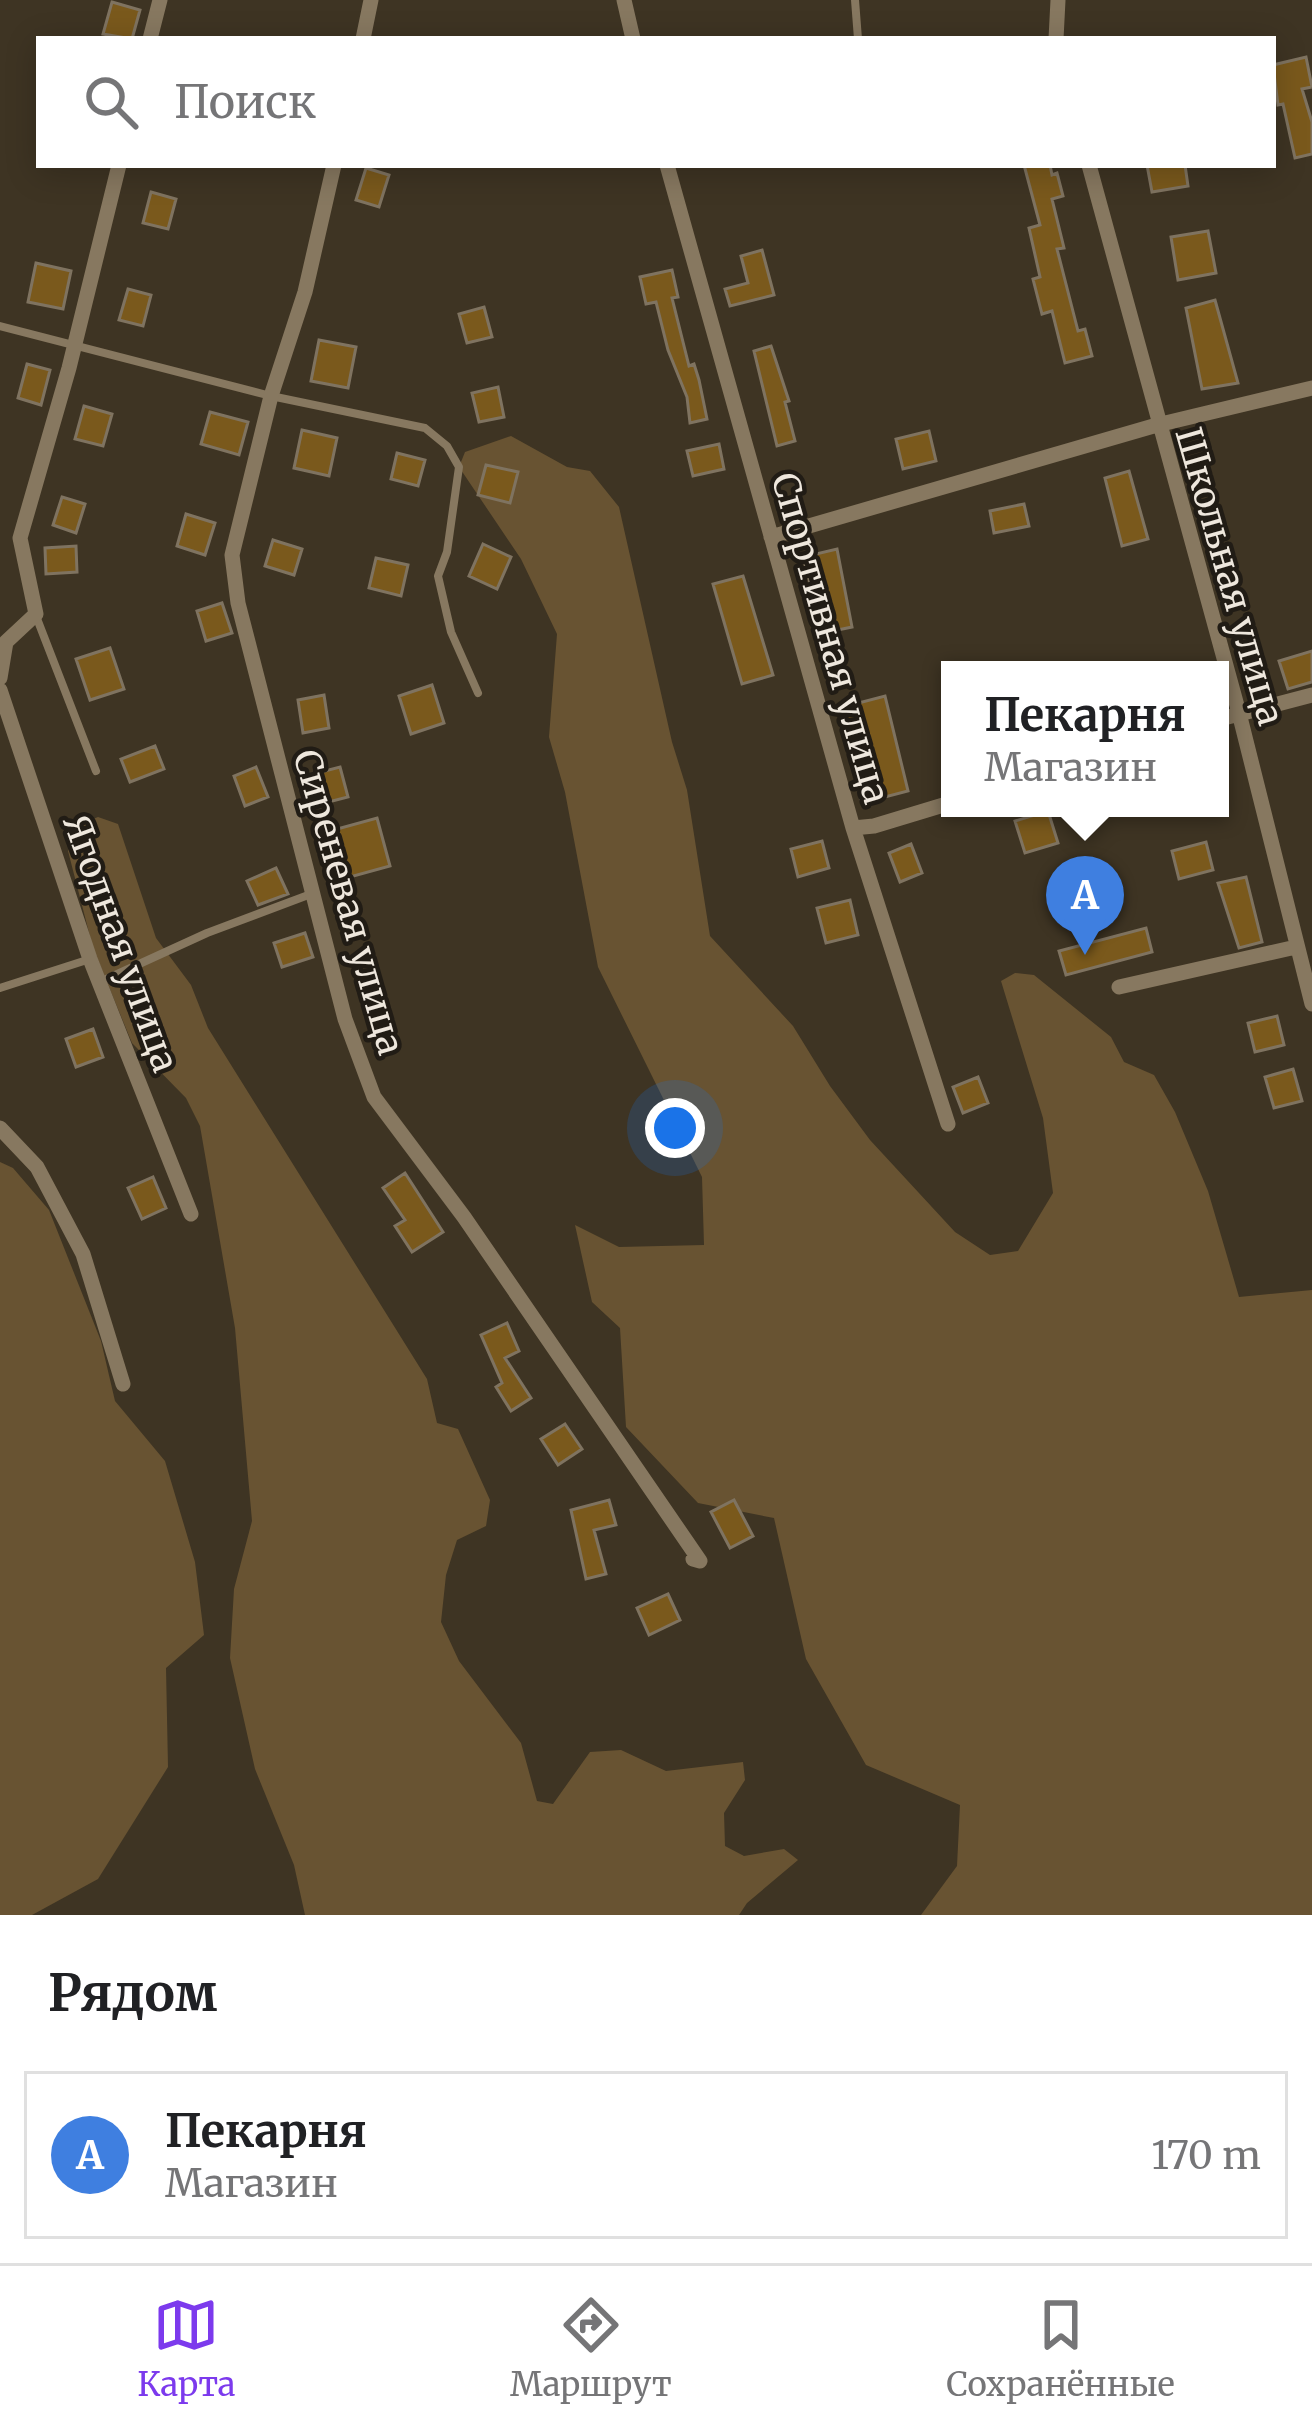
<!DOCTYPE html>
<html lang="ru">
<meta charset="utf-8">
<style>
:root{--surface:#fff;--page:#f6f6f6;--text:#202124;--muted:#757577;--line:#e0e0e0;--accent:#7c3aed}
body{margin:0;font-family:Merriweather,serif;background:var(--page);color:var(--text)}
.you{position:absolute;left:675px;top:1128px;width:42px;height:42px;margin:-30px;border:9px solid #fff;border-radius:50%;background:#1a73e8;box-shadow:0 0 0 18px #1a73e833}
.badge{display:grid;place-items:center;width:78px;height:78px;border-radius:50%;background:var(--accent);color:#fff;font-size:39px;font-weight:700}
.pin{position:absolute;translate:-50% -99px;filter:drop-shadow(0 3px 6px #0008)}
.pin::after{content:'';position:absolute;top:63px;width:42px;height:36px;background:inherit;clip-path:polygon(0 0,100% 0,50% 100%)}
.popup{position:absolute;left:941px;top:661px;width:288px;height:156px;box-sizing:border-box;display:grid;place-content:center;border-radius:0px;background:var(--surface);filter:drop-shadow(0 3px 9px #0005);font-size:39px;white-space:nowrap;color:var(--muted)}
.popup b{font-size:45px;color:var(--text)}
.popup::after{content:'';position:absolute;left:50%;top:100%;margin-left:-24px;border:24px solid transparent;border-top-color:var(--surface)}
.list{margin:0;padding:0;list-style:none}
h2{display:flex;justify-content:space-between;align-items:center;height:156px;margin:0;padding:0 48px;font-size:51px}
h2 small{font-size:39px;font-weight:400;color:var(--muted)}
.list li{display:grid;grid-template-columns:78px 1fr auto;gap:36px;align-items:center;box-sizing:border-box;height:168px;margin:0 24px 24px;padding:0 24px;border:3px solid var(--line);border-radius:0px}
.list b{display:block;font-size:45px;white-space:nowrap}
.list p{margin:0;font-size:39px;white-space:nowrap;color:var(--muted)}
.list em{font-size:39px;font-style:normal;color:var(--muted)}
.icon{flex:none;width:66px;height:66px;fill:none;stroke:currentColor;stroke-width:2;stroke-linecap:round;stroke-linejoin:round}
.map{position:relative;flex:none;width:1312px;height:1915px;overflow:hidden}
.search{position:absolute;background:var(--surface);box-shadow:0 6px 30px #0003;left:36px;right:36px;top:36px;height:132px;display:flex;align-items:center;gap:30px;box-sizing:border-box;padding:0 42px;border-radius:0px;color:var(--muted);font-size:45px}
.sheet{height:348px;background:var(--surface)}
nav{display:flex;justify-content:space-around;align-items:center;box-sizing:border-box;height:168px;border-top:3px solid var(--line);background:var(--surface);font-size:33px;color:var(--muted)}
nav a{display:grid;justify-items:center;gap:6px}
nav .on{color:var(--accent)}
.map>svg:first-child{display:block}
.green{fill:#685332}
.building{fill:#7a591c;stroke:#7f7360;stroke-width:3}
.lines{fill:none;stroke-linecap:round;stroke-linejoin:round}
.lane{stroke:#877860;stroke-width:8}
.street{stroke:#877860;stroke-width:15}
.labels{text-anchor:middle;stroke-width:9;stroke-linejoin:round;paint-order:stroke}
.street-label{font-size:36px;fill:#eee7dd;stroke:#211c15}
</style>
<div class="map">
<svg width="1312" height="1915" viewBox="0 0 1312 1915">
<rect width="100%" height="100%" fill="#3e3423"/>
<path class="green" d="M511 436 567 467 590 471 619 507 672 742 687 790 710 936 793 1026 830 1086 870 1140 955 1232 990 1255 1018 1251 1053 1193 1043 1118 1001 981 1015 973 1034 975 1111 1037 1124 1062 1154 1075 1175 1112 1208 1191 1239 1297 1312 1290V1915H921L957 1866 960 1805 866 1765 806 1659 774 1518 698 1503 626 1427 620 1328 592 1302 575 1225 619 1247 704 1245 702 1177 598 967 565 792 549 737 557 634 521 559 459 467 465 452Z
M98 817 118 824 156 938 191 985 208 1028 427 1379 437 1423 458 1429 490 1500 486 1526 457 1540 446 1575 441 1622 459 1661 521 1743 537 1801 553 1804 590 1752 621 1750 666 1771 743 1762 745 1780 724 1813 725 1846 744 1856 784 1849 798 1860 747 1903 739 1915H305L294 1865 255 1769 230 1658 234 1589 252 1521 235 1328 200 1126 186 1098 132 1043 93 948 68 851 78 825Z
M0 1162 13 1168 49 1210 101 1341 115 1401 165 1461 195 1562 204 1635 166 1668 168 1767 98 1879 32 1915H0Z"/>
<path class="building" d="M112 2 140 10 132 39 103 34Z
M1306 57 1312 87 1302 89 1312 122V154L1295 158 1283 104 1278 105 1273 65Z
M1024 165H1050L1052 175 1057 173 1063 196 1052 199 1064 248 1057 249 1078 331 1085 329 1092 356 1065 363 1052 311 1042 314 1033 279 1040 277 1029 228 1040 225Z
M1147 165H1185L1188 186 1152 192Z
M366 168 389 175 379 207 356 200Z
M151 192 176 199 168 229 143 223Z
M1208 231 1216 273 1178 280 1171 237Z
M762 250 774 295 730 306 725 289 748 283 741 256Z
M36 263 71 271 63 309 28 302Z
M672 270 678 297 672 298 689 366 694 364 699 380 707 419 690 423 687 397 668 350 656 302 646 304 640 277Z
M128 289 151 295 143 326 119 320Z
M1215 300 1238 383 1202 389 1186 308Z
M484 307 492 337 467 343 459 314Z
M319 340 356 347 348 388 311 381Z
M771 346 789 401 785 402 795 441 777 446 754 351Z
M27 364 50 370 41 405 18 398Z
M498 387 504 417 479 422 472 393Z
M84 406 112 414 103 446 75 439Z
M210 412 248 422 239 455 201 444Z
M302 430 337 438 329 476 294 468Z
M929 431 936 461 903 469 896 439Z
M719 444 724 469 693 476 687 451Z
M397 453 425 460 418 486 391 479Z
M486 465 518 472 510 503 478 495Z
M1129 471 1148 539 1122 546 1105 478Z
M62 497 85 504 76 533 53 525Z
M1024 504 1029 526 994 533 990 511Z
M186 514 215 523 205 555 177 546Z
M273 540 302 549 294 575 265 566Z
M483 544 511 557 497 589 469 576Z
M76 546 77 572 46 574 45 548Z
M837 549 852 627 828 632 818 588 812 590 803 557Z
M376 558 408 565 401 596 369 588Z
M743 576 773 675 742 684 713 584Z
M222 603 232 633 206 641 197 611Z
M110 648 124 689 90 700 76 659Z
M1312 651V682L1288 689 1279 661Z
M432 685 444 723 411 734 399 696Z
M324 695 329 728 303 733 298 700Z
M885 696 908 791 862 803 851 762 858 760 843 707Z
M155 746 164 769 130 782 121 759Z
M256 767 268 797 245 806 234 776Z
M340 767 348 797 321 804 313 774Z
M1048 811 1058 843 1025 853 1015 821Z
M377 818 390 866 350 877 337 829Z
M822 841 829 868 798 877 791 849Z
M1206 842 1213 870 1179 879 1172 851Z
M911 844 922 873 900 882 889 853Z
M276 868 288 894 258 905 247 881Z
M1246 877 1262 942 1239 948 1218 883Z
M850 900 858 935 826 943 817 908Z
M1146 928 1152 952 1066 975 1059 951Z
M305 933 313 957 282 967 274 943Z
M1277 1016 1284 1045 1255 1052 1248 1023Z
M93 1029 103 1057 76 1067 66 1039Z
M1293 1069 1302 1101 1274 1108 1265 1077Z
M978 1077 988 1103 963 1113 953 1087Z
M405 1173 443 1232 412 1252 395 1226 405 1220 383 1188Z
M153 1177 166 1208 142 1219 128 1188Z
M507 1323 519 1351 505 1358 531 1398 511 1411 496 1387 502 1383 481 1335Z
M565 1424 582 1449 558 1465 541 1439Z
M609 1500 616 1525 594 1530 606 1574 586 1579 571 1510Z
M734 1500 753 1536 730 1548 711 1512Z
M668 1594 680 1620 649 1635 637 1608Z"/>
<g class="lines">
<path class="lane" d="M855 0 858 39
M0 326 271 396 425 428 447 446 459 467 447 552 438 576 451 632 478 693
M36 616 96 771
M102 981 207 933 311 894
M0 988 90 959"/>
<path class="street" d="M624 0 633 39
M150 39 160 0
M363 39 371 0
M1056 39 1058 0
M334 165 305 292 271 396 232 555 238 603 345 1019 374 1097 464 1217 700 1561 693 1559
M667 165 853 828 948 1124
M1089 165 1239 713 1312 1004
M771 537 1157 425 1312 388
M0 678 6 642 36 614 20 538 69 368 119 165
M0 690 90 959 191 1214
M1220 719 1312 695
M853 828 874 826 950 803
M1119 987 1296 947
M0 1128 37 1167 83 1254 123 1384"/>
</g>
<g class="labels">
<g class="street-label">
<text transform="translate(1230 576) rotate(74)" y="13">Школьная улица</text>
<text transform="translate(831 638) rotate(74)" y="13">Спортивная улица</text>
<text transform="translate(349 902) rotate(74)" y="13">Сиреневая улица</text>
<text transform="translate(121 943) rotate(70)" y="13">Ягодная улица</text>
</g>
</g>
</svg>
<div class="you"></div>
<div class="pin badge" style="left:1085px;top:955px;background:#3f7fe0">A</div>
<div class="popup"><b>Пекарня</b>Магазин</div>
<div class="search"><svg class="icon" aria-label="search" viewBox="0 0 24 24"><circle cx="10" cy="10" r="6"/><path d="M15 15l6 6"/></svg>Поиск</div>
</div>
<section class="sheet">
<h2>Рядом<small></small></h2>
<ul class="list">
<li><span class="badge" style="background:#3f7fe0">A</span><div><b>Пекарня</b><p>Магазин</p></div><em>170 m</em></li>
</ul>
</section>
<nav>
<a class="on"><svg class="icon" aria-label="map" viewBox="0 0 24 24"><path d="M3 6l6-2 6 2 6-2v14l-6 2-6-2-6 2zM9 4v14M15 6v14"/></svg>Карта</a>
<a><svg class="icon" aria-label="directions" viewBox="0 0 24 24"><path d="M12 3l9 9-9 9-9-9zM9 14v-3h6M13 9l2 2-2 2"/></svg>Маршрут</a>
<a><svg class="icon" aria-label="saved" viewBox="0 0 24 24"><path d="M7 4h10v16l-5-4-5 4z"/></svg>Сохранённые</a>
</nav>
